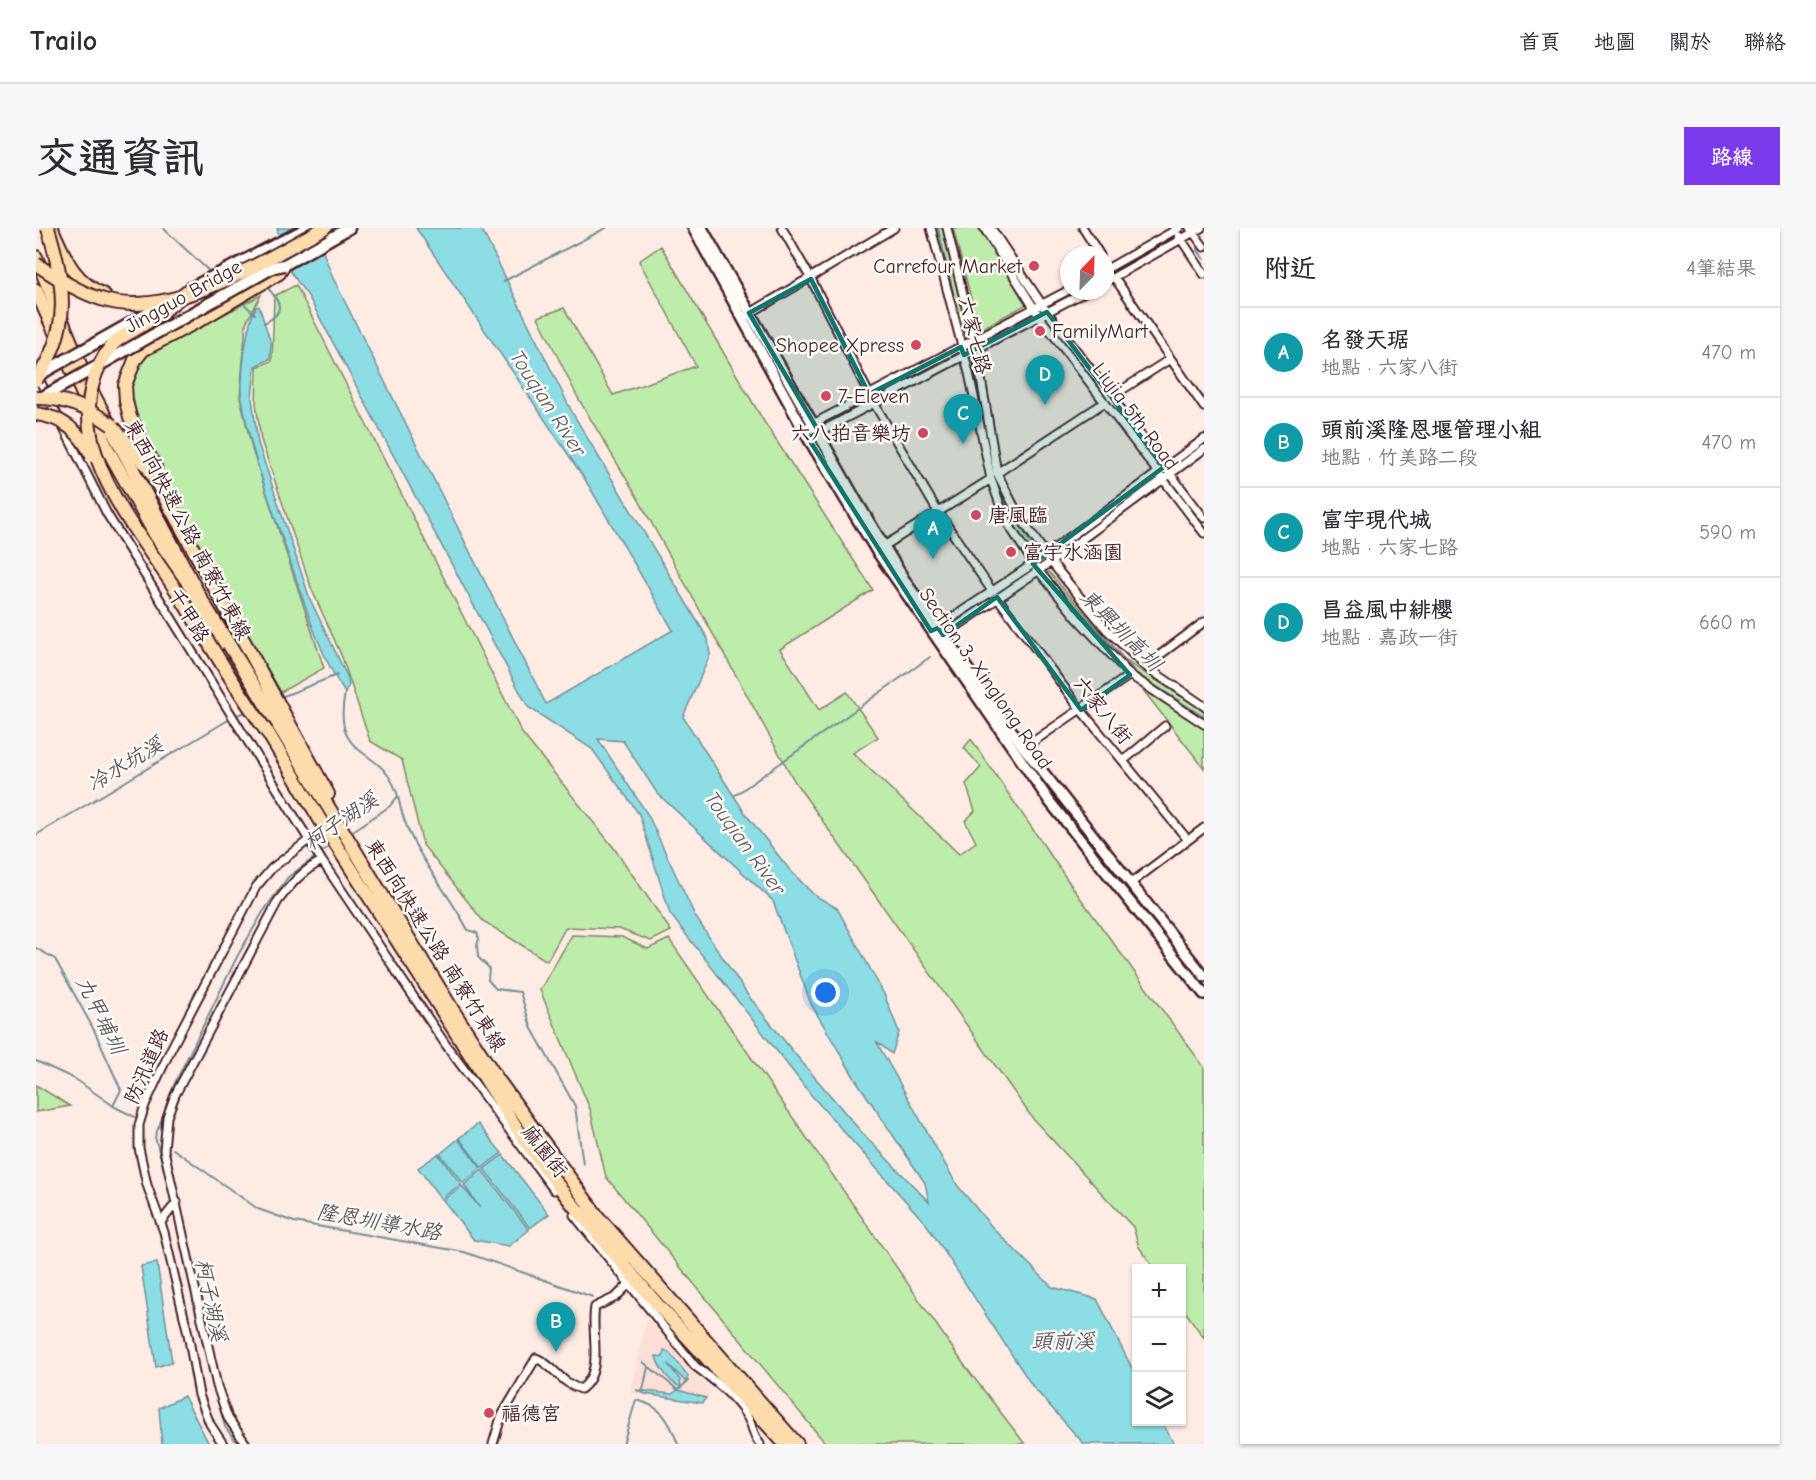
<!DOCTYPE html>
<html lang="zh-TW">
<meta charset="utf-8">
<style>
:root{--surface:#fff;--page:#f7f7f7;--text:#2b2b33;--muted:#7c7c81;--line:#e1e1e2;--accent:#7c3aed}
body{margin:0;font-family:"Comic Neue","LXGW WenKai TC",sans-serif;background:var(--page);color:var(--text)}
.controls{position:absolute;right:18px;bottom:18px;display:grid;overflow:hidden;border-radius:0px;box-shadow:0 2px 4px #0004}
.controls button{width:54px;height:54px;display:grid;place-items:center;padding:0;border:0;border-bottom:2px solid var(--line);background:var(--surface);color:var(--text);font:30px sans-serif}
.compass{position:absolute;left:1024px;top:18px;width:54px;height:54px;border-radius:50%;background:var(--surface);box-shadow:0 2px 4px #0004;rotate:23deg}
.you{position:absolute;left:790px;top:765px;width:21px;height:21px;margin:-15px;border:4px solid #fff;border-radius:50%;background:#1a73e8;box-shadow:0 0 0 9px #1a73e833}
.badge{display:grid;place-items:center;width:39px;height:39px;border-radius:50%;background:var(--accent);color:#fff;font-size:20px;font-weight:700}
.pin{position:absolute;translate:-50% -50px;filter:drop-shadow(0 2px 3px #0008)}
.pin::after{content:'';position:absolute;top:32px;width:21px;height:18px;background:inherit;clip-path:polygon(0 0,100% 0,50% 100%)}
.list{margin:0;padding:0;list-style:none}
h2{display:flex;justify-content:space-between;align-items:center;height:78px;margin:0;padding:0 24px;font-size:26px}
h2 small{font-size:20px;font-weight:400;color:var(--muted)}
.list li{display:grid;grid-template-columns:39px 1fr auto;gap:18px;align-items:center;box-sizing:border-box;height:90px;padding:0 24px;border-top:2px solid var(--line)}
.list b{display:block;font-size:22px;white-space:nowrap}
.list p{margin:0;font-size:20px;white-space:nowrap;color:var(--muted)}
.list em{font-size:20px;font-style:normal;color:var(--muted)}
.icon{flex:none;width:33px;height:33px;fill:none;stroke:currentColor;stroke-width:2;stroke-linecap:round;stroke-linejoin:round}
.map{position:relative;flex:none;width:1168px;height:1216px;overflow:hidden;border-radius:0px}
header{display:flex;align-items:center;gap:36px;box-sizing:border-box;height:84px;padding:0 30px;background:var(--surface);border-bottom:2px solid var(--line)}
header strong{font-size:28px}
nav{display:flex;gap:33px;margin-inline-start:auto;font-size:21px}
.intro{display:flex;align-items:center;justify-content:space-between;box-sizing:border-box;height:144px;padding:0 36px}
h1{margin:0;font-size:42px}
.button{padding:15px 27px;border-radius:0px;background:var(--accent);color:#fff;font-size:21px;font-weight:700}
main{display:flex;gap:36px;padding:0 36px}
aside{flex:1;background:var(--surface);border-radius:0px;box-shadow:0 2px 4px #0004}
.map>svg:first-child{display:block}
.built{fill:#fedfd7}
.green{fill:#bdecab;stroke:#84866b;stroke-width:1.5}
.water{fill:#8cdde4;stroke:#72919a;stroke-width:1.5;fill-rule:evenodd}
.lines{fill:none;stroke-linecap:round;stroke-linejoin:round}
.stream{stroke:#72919a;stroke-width:2}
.minor-casing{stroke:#4a1f2b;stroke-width:11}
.tertiary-casing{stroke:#4a1f2b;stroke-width:14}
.secondary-casing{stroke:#4a1f2b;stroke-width:15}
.trunk-casing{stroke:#4a1f2b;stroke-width:16}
.minor{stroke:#fdfcf7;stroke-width:7}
.tertiary{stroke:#fdfcf7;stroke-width:9}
.secondary{stroke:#fdfcf7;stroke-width:10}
.trunk{stroke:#fcdcac;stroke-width:12}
.secondary-bridge-casing{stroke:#4a1f2b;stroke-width:15;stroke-linecap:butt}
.trunk-bridge-casing{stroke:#4a1f2b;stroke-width:16;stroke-linecap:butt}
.secondary-bridge{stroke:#fdfcf7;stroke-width:10}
.trunk-bridge{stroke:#fcdcac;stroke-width:12}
.marked{fill:#0f766e;fill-opacity:0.2;stroke:#0f766e;stroke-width:4.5;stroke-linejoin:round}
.poi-dot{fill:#d1495b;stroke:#fdfcf7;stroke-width:2}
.labels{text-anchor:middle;stroke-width:5;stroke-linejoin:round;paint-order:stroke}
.poi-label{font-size:20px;fill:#4a1f2b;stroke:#fdfcf7;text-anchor:start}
.street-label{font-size:20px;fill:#4a1f2b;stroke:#fdfcf7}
.water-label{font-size:21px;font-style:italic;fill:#5e5862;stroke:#fdfcf7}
</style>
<header>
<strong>Trailo</strong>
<nav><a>首頁</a><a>地圖</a><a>關於</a><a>聯絡</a></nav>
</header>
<div class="intro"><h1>交通資訊</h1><a class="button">路線</a></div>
<main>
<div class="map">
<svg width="1168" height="1216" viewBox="0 0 1168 1216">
<rect width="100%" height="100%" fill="#feebe4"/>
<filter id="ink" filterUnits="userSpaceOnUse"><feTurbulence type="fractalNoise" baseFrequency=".0167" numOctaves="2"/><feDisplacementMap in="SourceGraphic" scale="12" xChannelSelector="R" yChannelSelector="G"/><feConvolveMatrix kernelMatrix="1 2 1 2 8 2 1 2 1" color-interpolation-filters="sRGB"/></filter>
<g filter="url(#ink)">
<path class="built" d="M611 1090 674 1162 671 1172 667 1175 594 1165Z"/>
<path class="green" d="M899 0H907L930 97 923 100Z
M917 0H944L991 76 943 102Z
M625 18 727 192 837 362 744 421 783 482 811 464 842 509 817 525 923 626 940 614 929 593 939 583 930 556 945 539 928 520 935 511 1037 660 1168 839V1110L1146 1079V1040H1118L1103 1019 1097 999 997 891 759 554 600 267 542 170 502 89 528 80 577 167 660 138 603 33Z
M260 57 486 505 578 620 635 703 615 713 583 701 530 699 511 733 447 693 387 617 366 532 334 513 306 429 276 362 225 212 220 175 221 139 236 133 238 68Z
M225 67 210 95 204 169 216 221 288 440 245 464 149 301 98 192 94 154 108 128Z
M937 127 962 248 979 289 999 323 994 326 971 290 956 251 931 131Z
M1013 344 1090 433 1168 483V491L1091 440 1008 346Z
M1107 462 1168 500V540Z
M536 707 586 709 612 721 633 711 929 1138 989 1216H790L570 949 554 881 504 762Z
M0 857 34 878 0 884Z"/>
<path class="water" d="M241 0H278L297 50 510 476 637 402 550 253 380 0H445L537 186 672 411 674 427 647 489 709 585 753 641 778 667 801 680 848 766 863 804 856 826 840 813 921 957 956 999 1016 1059 1061 1071 1100 1148V1194H1126L1138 1216H1048L997 1159 891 997 776 868 634 686 603 586 556 521 492 479 272 68C251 41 247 33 241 0ZM562 511 587 513 621 565 737 673 775 776 818 849 889 955 893 974 828 907 759 826 711 766 659 688 612 587Z
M223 78 235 115 234 131 219 138 216 170 222 215 274 371 311 448 313 457 309 465C281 423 267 369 250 321 235 276 211 215 206 168 205 147 210 96 220 79Z
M442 896 466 925 446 940 423 910Z
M422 911 445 940 427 955 404 926Z
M402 926 425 956 405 971 382 940Z
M467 927 513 986 494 1000 448 941Z
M446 942 493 1002 473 1018 438 1012 407 972 426 958 444 980 428 957Z
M121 1035 136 1134 120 1139 105 1038Z
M628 1122 633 1124 652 1148 650 1154 632 1136 644 1152 645 1159C635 1156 622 1139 620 1128L627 1129Z
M600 1162 636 1166 642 1162 670 1170 666 1175 609 1166Z
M148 1168 173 1216H174H126L123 1180Z"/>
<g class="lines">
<path class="stream" d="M127 0 175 45
M902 0 922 85
M1161 21 1168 31
M468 53 570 0
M206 74 219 86
M228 95C250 85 245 74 231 59L232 56
M934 135 936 143
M941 166 958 248 983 306
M1014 350 1100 445 1168 489
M309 464C295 536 346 514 362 568L354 578 314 605
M245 469 301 447
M201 487 212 483
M362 568C371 621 408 656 432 702L441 705 443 711 441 717 442 729 453 740 452 752 460 761 484 764 495 799 539 878 547 936
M698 568 894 429
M0 607 194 491
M0 720 19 731 58 802 85 862 77 878
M0 833 39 851 79 879 99 889
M137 921 222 981 258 994 428 1024 557 1069
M131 952 119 909 138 857 202 727 227 684 252 649 294 618
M159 1077 169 1121
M607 1134 642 1162 652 1153
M607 1162 612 1139
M181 1168 189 1199 202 1216
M587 1216 600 1172C626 1178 633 1192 642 1216"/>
<defs>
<path id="minor" d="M746 0 775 51 833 166
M895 0 933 145 955 251 969 291 1001 341 1041 390 1094 447 1168 496
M911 0 940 121 961 245 982 286 1015 334 1071 402 1109 438 1168 478
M948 0 1003 88 1168 305
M955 0 1011 84 1168 290
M1047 0 1064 27
M1154 0 1168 19
M1143 8 1168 46
M1069 42 1143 0
M1078 49 1168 179
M1069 54 1165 0
M711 87 858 0
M1 147 71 286 286 633 410 817 518 962
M1075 169 1134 131
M838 175 902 284 956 363
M0 178 14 175
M767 201 1033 62
M772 210 1051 63
M961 245 1069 174
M848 318 955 251
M961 369 1045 482 1152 612
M898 402 997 336 1168 211
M905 409 1015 334 1168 221
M1109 438 1168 394
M988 520 1094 447
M1087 533 1129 498
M1095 655 1168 600
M538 987 659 1138C678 1152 697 1167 710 1187 717 1196 716 1207 724 1216
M125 994 141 974
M187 1216 174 1196 163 1167 152 1106 128 1004 111 957 103 920V897L109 877 135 821 220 659 236 640 274 611
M210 1216 192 1190 181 1158 128 922 131 889 139 867 242 673C255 656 267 642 286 633
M457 1216 465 1189 500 1130C518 1137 525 1156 545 1161 569 1143 554 1106 559 1079L580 1069 592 1057"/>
<path id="tertiary" d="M657 0 772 210 840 322 1014 574 1168 766
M666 0 820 272 871 356 988 520 1168 748"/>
<path id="secondary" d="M248 37 313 0
M157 59 272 0"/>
<path id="trunk" d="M16 1C29 30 37 53 68 67
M0 29 53 158 165 371 416 781 462 852 562 989 761 1216
M0 62 71 220 181 418
M79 201 112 239 292 566
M119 239 94 189 90 173 89 157 99 132 107 122 162 93 243 45 248 37
M226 495 286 595 491 916 534 973 621 1076 749 1216"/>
</defs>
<use href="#minor" class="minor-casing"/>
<use href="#tertiary" class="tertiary-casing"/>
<use href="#secondary" class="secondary-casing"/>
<use href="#trunk" class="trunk-casing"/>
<use href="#minor" class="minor"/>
<use href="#tertiary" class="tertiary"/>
<use href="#secondary" class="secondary"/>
<use href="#trunk" class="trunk"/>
<defs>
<path id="secondary-bridge" d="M1 148 134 73
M3 171 238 39 248 37"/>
<path id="trunk-bridge" d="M0 36C20 49 42 64 65 71 134 94 228 32 288 0
M157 59C142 71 127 85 110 95 98 104 82 108 73 121 15 205 95 293 140 362 170 410 198 458 231 504
M0 152C36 100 29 57 12 0
M0 170C29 169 53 181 76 197
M0 186C27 189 44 204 56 228"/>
</defs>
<use href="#secondary-bridge" class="secondary-bridge-casing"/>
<use href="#trunk-bridge" class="trunk-bridge-casing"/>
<use href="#secondary-bridge" class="secondary-bridge"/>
<use href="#trunk-bridge" class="trunk-bridge"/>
</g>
</g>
<path class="marked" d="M775 51 833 166 925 119 928 127 1011 84 1128 239 997 336 1094 447 1045 482 961 369 907 407 902 400 895 403 772 210 783 204 713 85Z"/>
<g class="poi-dot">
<circle cx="998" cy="38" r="6"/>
<circle cx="1004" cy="103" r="6"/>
<circle cx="880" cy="117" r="6"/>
<circle cx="790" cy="168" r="6"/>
<circle cx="887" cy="205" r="6"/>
<circle cx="940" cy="287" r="6"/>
<circle cx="975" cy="324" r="6"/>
<circle cx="453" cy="1185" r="6"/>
</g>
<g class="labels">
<g class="poi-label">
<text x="986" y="45" text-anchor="end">Carrefour Market</text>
<text x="1016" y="110">FamilyMart</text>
<text x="868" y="124" text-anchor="end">Shopee Xpress</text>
<text x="802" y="175">7-Eleven</text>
<text x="875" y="212" text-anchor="end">六八拍音樂坊</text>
<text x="952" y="294">唐風臨</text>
<text x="987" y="331">富宇水涵園</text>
<text x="465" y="1192">福德宮</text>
</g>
<g class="street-label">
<text transform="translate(147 68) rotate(-29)" y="7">Jingguo Bridge</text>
<text transform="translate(939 107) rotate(76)" y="7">六家七路</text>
<text transform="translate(1100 188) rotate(53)" y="7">Liujia 5th Road</text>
<text transform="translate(152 301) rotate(62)" y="7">東西向快速公路 南寮竹東線</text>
<text transform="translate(153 387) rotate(58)" y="7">千甲路</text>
<text transform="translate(950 450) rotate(55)" y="7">Section 3, Xinglong Road</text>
<text transform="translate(1067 482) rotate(51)" y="7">六家八街</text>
<text transform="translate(400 717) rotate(58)" y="7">東西向快速公路 南寮竹東線</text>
<text transform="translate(110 838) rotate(-66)" y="7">防汛道路</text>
<text transform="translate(509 923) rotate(52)" y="7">麻園街</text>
</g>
<g class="water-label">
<text transform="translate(512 175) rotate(57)" y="7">Touqian River</text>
<text transform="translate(1085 402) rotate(45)" y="7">東興圳高圳</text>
<text transform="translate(89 536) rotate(-31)" y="7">冷水坑溪</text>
<text transform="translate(305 593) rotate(-35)" y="7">柯子湖溪</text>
<text transform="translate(709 615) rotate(54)" y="7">Touqian River</text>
<text transform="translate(65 787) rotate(63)" y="7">九甲埔圳</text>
<text transform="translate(343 994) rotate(10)" y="7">隆恩圳導水路</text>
<text transform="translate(175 1072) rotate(78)" y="7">柯子湖溪</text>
<text x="1027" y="1120">頭前溪</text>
</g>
</g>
</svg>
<div class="controls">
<button>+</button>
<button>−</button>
<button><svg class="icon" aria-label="layers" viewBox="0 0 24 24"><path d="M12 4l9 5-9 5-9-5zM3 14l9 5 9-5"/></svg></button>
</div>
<svg class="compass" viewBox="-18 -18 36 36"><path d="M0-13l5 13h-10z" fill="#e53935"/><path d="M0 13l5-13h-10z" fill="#7c7c81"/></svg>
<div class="you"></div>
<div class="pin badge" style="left:897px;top:331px;background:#0f9aa8">A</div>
<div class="pin badge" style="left:520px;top:1124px;background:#0f9aa8">B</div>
<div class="pin badge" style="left:927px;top:216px;background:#0f9aa8">C</div>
<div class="pin badge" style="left:1009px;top:177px;background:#0f9aa8">D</div>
</div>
<aside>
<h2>附近<small>4筆結果</small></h2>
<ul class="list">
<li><span class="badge" style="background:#0f9aa8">A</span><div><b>名發天琚</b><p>地點 · 六家八街</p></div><em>470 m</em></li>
<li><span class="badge" style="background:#0f9aa8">B</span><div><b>頭前溪隆恩堰管理小組</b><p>地點 · 竹美路二段</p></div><em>470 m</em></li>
<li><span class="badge" style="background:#0f9aa8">C</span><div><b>富宇現代城</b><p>地點 · 六家七路</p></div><em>590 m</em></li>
<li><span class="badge" style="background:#0f9aa8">D</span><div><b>昌益風中緋櫻</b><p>地點 · 嘉政一街</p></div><em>660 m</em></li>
</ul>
</aside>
</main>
